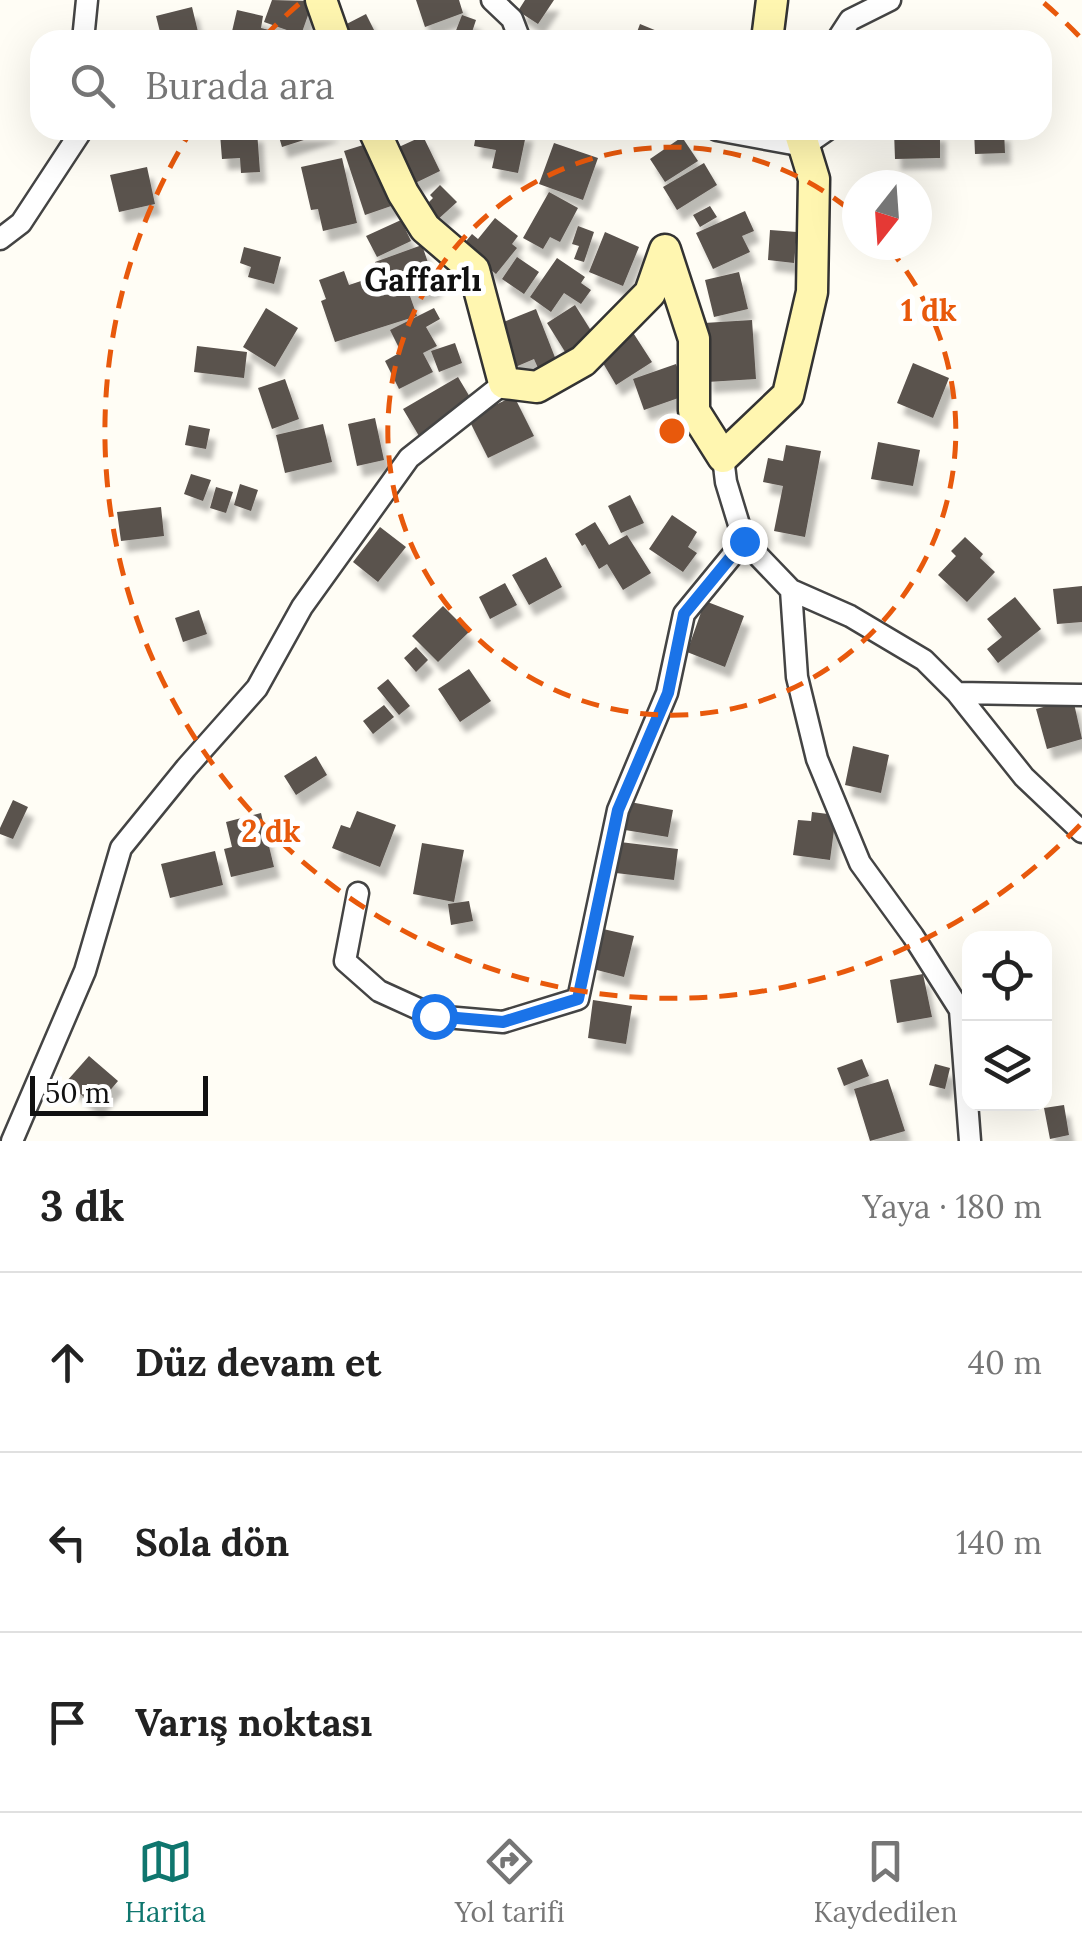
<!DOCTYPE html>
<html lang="tr">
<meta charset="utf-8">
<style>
:root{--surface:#fff;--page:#f2f2f2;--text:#222;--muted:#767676;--line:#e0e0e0;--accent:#0f766e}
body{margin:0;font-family:Lora,serif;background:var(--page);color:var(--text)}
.controls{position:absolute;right:30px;bottom:30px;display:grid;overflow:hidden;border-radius:20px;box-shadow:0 10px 40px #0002}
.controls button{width:90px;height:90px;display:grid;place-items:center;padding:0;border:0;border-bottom:2px solid var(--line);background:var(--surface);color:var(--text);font:50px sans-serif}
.compass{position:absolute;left:842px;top:170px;width:90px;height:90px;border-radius:50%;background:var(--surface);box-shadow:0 10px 40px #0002;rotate:197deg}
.scale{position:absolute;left:30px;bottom:25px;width:178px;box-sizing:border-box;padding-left:10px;border:5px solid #111;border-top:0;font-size:28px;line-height:35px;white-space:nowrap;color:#111;-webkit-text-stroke:8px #fff;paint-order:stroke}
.stop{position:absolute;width:30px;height:30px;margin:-22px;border:8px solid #1a73e8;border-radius:50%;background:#fff}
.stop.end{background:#1a73e8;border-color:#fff;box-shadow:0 2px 10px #0008}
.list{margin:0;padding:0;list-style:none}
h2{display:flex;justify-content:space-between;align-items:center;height:130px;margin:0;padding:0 40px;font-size:42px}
h2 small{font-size:32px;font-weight:400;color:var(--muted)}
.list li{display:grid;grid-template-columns:65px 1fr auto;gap:30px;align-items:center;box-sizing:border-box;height:180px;padding:0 40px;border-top:2px solid var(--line)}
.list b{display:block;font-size:38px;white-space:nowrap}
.list em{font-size:32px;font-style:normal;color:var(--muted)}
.icon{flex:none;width:55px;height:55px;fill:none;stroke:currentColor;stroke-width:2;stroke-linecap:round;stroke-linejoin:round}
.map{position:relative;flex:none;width:1082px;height:1141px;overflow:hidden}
.search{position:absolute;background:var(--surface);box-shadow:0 10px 40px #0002;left:30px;right:30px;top:30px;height:110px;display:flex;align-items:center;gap:25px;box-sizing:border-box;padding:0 35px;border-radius:30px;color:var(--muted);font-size:38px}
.sheet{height:670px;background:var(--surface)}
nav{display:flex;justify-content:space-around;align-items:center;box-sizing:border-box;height:140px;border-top:2px solid var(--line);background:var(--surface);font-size:28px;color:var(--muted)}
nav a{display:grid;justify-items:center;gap:5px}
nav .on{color:var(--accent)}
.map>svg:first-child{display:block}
.building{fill:#5a524d;filter:url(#shadow)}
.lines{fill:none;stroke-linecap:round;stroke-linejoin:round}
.street-casing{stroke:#444;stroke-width:25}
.secondary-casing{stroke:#333;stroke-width:35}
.street{stroke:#fff;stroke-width:20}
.secondary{stroke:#fff6b0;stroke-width:30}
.route{stroke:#1a73e8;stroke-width:12}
.ring{fill:none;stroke:#e8590c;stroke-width:5;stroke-dasharray:18 12}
.labels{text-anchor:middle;stroke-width:10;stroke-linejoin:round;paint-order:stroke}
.quarter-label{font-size:32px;font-weight:bold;fill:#111;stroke:#fff}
.centre{fill:#e8590c;stroke:#fff;stroke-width:5}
.ring-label{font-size:30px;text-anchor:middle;font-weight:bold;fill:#e8590c;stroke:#fff;stroke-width:10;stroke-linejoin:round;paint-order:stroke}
</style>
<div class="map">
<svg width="1082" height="1141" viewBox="0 0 1082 1141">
<defs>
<filter id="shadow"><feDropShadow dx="6" dy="11" stdDeviation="2.5" flood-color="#0004"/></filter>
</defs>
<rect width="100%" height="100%" fill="#fffdf5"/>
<path class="building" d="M272 0 313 1 301 35 264 22Z
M416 0H459L463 13 425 27Z
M525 0H554L538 24 518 11Z
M192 7 200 40H162L156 16Z
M237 10 263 16 261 28 273 31 271 40H230Z
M366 14 379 40H338L333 31Z
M462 15 476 20 470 38 455 33Z
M640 24 679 40H634Z
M277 130H332V131L282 147Z
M477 130H527L518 173 492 168 496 150 474 146Z
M940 130V158L895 159 894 131Z
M974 130H1004L1005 153 975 154Z
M257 131 260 172 241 173 240 158 222 159 220 134Z
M423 136 440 171 407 187 390 151Z
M682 137 698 161 665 182 650 159Z
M376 141 397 204 365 215 344 151Z
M554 143 598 158 583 200 539 184Z
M342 158 357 223 323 231 318 209 311 210 301 167Z
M704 163 717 185 677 210 663 187Z
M147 167 155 204 119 212 110 175Z
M440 185 457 202 435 222 422 209 433 198 430 195Z
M549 192 578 208 560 242 550 237 543 249 523 238Z
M710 206 717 217 700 227 693 215Z
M745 211 754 231 742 236 750 252 713 269 696 233Z
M495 218 518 236 512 244 517 248 496 274 462 246 472 234 478 239Z
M401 220 411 241 377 257 366 236Z
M578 226 594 232 584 262 574 259 579 246 572 244Z
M770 230 797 232 794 263 768 260Z
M605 232 639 247 623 286 589 272Z
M422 245 436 286 410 296 417 316 335 342 321 301 326 299 319 280 344 271 349 285 379 275 375 262Z
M244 247 281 257 274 284 248 277 251 267 240 263Z
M517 257 539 272 524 294 502 279Z
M557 258 585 277 581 283 591 290 581 304 564 293 551 312 530 297Z
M739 272 748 309 714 317 705 280Z
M575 305 595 337 567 355 547 323Z
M266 308 298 328 275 367 243 347Z
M434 308 440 319 426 327 437 346 423 353 433 372 399 389 385 361 401 352 390 330Z
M536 309 556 360 538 368 534 359 513 368 496 325Z
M752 320 756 379 707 382 704 323Z
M632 331 652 362 616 385 597 353Z
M455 343 462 363 439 372 431 351Z
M197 346 247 352 244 378 194 372Z
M913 363 949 378 933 418 897 403Z
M676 364 687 395 644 410 633 379Z
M458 377 474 404 419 436 403 409Z
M285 379 299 419 272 429 258 388Z
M514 396 534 436 488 458 468 418Z
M375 418 384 460 357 466 348 424Z
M323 424 332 462 285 473 276 435Z
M189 425 210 429 206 449 185 445Z
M878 442 920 450 913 486 871 479Z
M786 445 821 451 805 537 774 531 783 486 763 482 768 458 783 461Z
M191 474 211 480 203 501 184 494Z
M240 484 258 490 251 511 234 505Z
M216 487 233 492 226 513 210 508Z
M630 495 644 523 621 533 608 506Z
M161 507 164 536 121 541 117 512Z
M672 515 697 532 688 547 697 553 683 572 649 549Z
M595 522 609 545 627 535 651 573 623 590 607 564 599 569 585 544 582 546 575 534Z
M380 527 406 547 378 582 353 562Z
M965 537 983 554 980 558 995 572 967 602 938 575 956 556 951 551Z
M546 557 562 587 529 605 512 575Z
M505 583 517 605 490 619 479 597Z
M1082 586V622L1057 624 1053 589Z
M1015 597 1041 629 998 663 987 649 1002 637 987 619Z
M705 601 744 616 725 667 687 652Z
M443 606 469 632 438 662 412 636Z
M199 610 207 634 183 642 175 618Z
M416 647 428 660 416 672 404 658Z
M469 669 491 701 460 722 438 689Z
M388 679 410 706 399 715 377 688Z
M1073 699 1082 739 1047 749 1036 709Z
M384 705 394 717 373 734 363 721Z
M853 746 889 755 881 793 845 785Z
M316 756 327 775 296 795 284 776Z
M13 800 28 807 13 839 0 834V828Z
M630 802 673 810 668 837 625 830Z
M357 811 396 825 380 867 332 848 341 825 350 828Z
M812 812 836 815 830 860 793 855 798 820 811 821Z
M261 813 274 867 231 877 224 849 232 847 226 822Z
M620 842 678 849 674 880 616 873Z
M422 843 464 850 454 902 413 894Z
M215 851 223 885 170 898 161 864Z
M469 901 473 921 451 925 448 904Z
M603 929 634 936 624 977 593 969Z
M923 974 932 1017 897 1023 890 980Z
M593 1000 632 1006 626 1044 588 1038Z
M89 1056 118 1081 96 1107 66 1082Z
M862 1059 869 1076 844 1086 837 1068Z
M935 1064 950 1068 945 1089 929 1085Z
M888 1079 905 1131 870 1141 854 1089Z
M1064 1105 1069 1135 1050 1139 1044 1108Z"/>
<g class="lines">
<defs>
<path id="street" d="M492 0 512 19 520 40
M83 40 87 0
M837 40 850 20 890 0
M717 130 804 146 827 130
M0 239 21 223 82 130
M723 457 726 482 744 541 791 590 797 677 817 759 860 863 913 936 960 1010 970 1141
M791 590 850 616 924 660 957 693 1024 777 1082 832
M957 693 1082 695
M358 893 345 961 379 991 434 1016 503 1022 578 999 618 810 667 693 684 614 744 541
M12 1141 85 971 121 848 186 768 257 688 302 607 409 458 504 383"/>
<path id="secondary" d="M321 0 335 40
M770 40 768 32 772 0
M374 130 403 193 425 228 474 270 504 383 537 387 583 361 650 293 665 250 694 339V411L723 457 788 395 812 292 814 179 799 130"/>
</defs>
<use href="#street" class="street-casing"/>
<use href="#secondary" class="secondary-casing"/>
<use href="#street" class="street"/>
<use href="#secondary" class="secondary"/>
</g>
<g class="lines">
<path class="route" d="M434 1016 503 1022 578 999 618 810 668 693 684 614 744 541"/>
</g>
<g class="ring">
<path d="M888 247A284 284 0 1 1 856 215"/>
<path d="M1080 825A567 567 0 0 1 191 131M264 37A567 567 0 0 1 300 3M1044 3A567 567 0 0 1 1080 37"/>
</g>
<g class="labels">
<g class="quarter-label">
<text x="423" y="291">Gaffarlı</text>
</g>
</g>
<circle cx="672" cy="431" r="15" class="centre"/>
<g class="ring-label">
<text x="929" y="321">1 dk</text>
<text x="271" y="842">2 dk</text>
</g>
</svg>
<div class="controls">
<button><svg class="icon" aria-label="locate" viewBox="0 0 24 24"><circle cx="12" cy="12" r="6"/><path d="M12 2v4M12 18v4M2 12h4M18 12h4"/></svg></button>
<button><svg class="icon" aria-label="layers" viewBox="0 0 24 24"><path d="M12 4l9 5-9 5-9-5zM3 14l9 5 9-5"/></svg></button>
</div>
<svg class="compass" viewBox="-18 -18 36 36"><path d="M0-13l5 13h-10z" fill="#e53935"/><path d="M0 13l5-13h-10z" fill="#767676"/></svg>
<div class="scale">50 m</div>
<div class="stop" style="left:434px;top:1016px"></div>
<div class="stop end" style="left:744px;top:541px"></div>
<div class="search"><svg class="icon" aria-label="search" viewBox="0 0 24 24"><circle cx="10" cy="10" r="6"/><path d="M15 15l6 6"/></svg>Burada ara</div>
</div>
<section class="sheet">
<h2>3 dk<small>Yaya · 180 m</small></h2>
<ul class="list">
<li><svg class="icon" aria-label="ahead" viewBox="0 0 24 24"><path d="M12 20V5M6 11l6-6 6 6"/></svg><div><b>Düz devam et</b></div><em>40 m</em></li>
<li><svg class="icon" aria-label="left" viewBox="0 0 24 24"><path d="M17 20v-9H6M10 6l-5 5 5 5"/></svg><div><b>Sola dön</b></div><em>140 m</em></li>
<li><svg class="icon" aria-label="arrive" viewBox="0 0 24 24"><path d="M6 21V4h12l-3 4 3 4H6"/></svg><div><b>Varış noktası</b></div></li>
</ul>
</section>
<nav>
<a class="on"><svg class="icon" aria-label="map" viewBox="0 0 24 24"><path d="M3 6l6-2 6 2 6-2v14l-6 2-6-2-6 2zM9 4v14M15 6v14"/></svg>Harita</a>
<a><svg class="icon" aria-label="directions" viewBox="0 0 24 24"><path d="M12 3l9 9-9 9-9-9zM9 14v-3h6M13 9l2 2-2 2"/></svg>Yol tarifi</a>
<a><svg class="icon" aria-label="saved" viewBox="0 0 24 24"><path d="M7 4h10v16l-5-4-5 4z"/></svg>Kaydedilen</a>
</nav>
